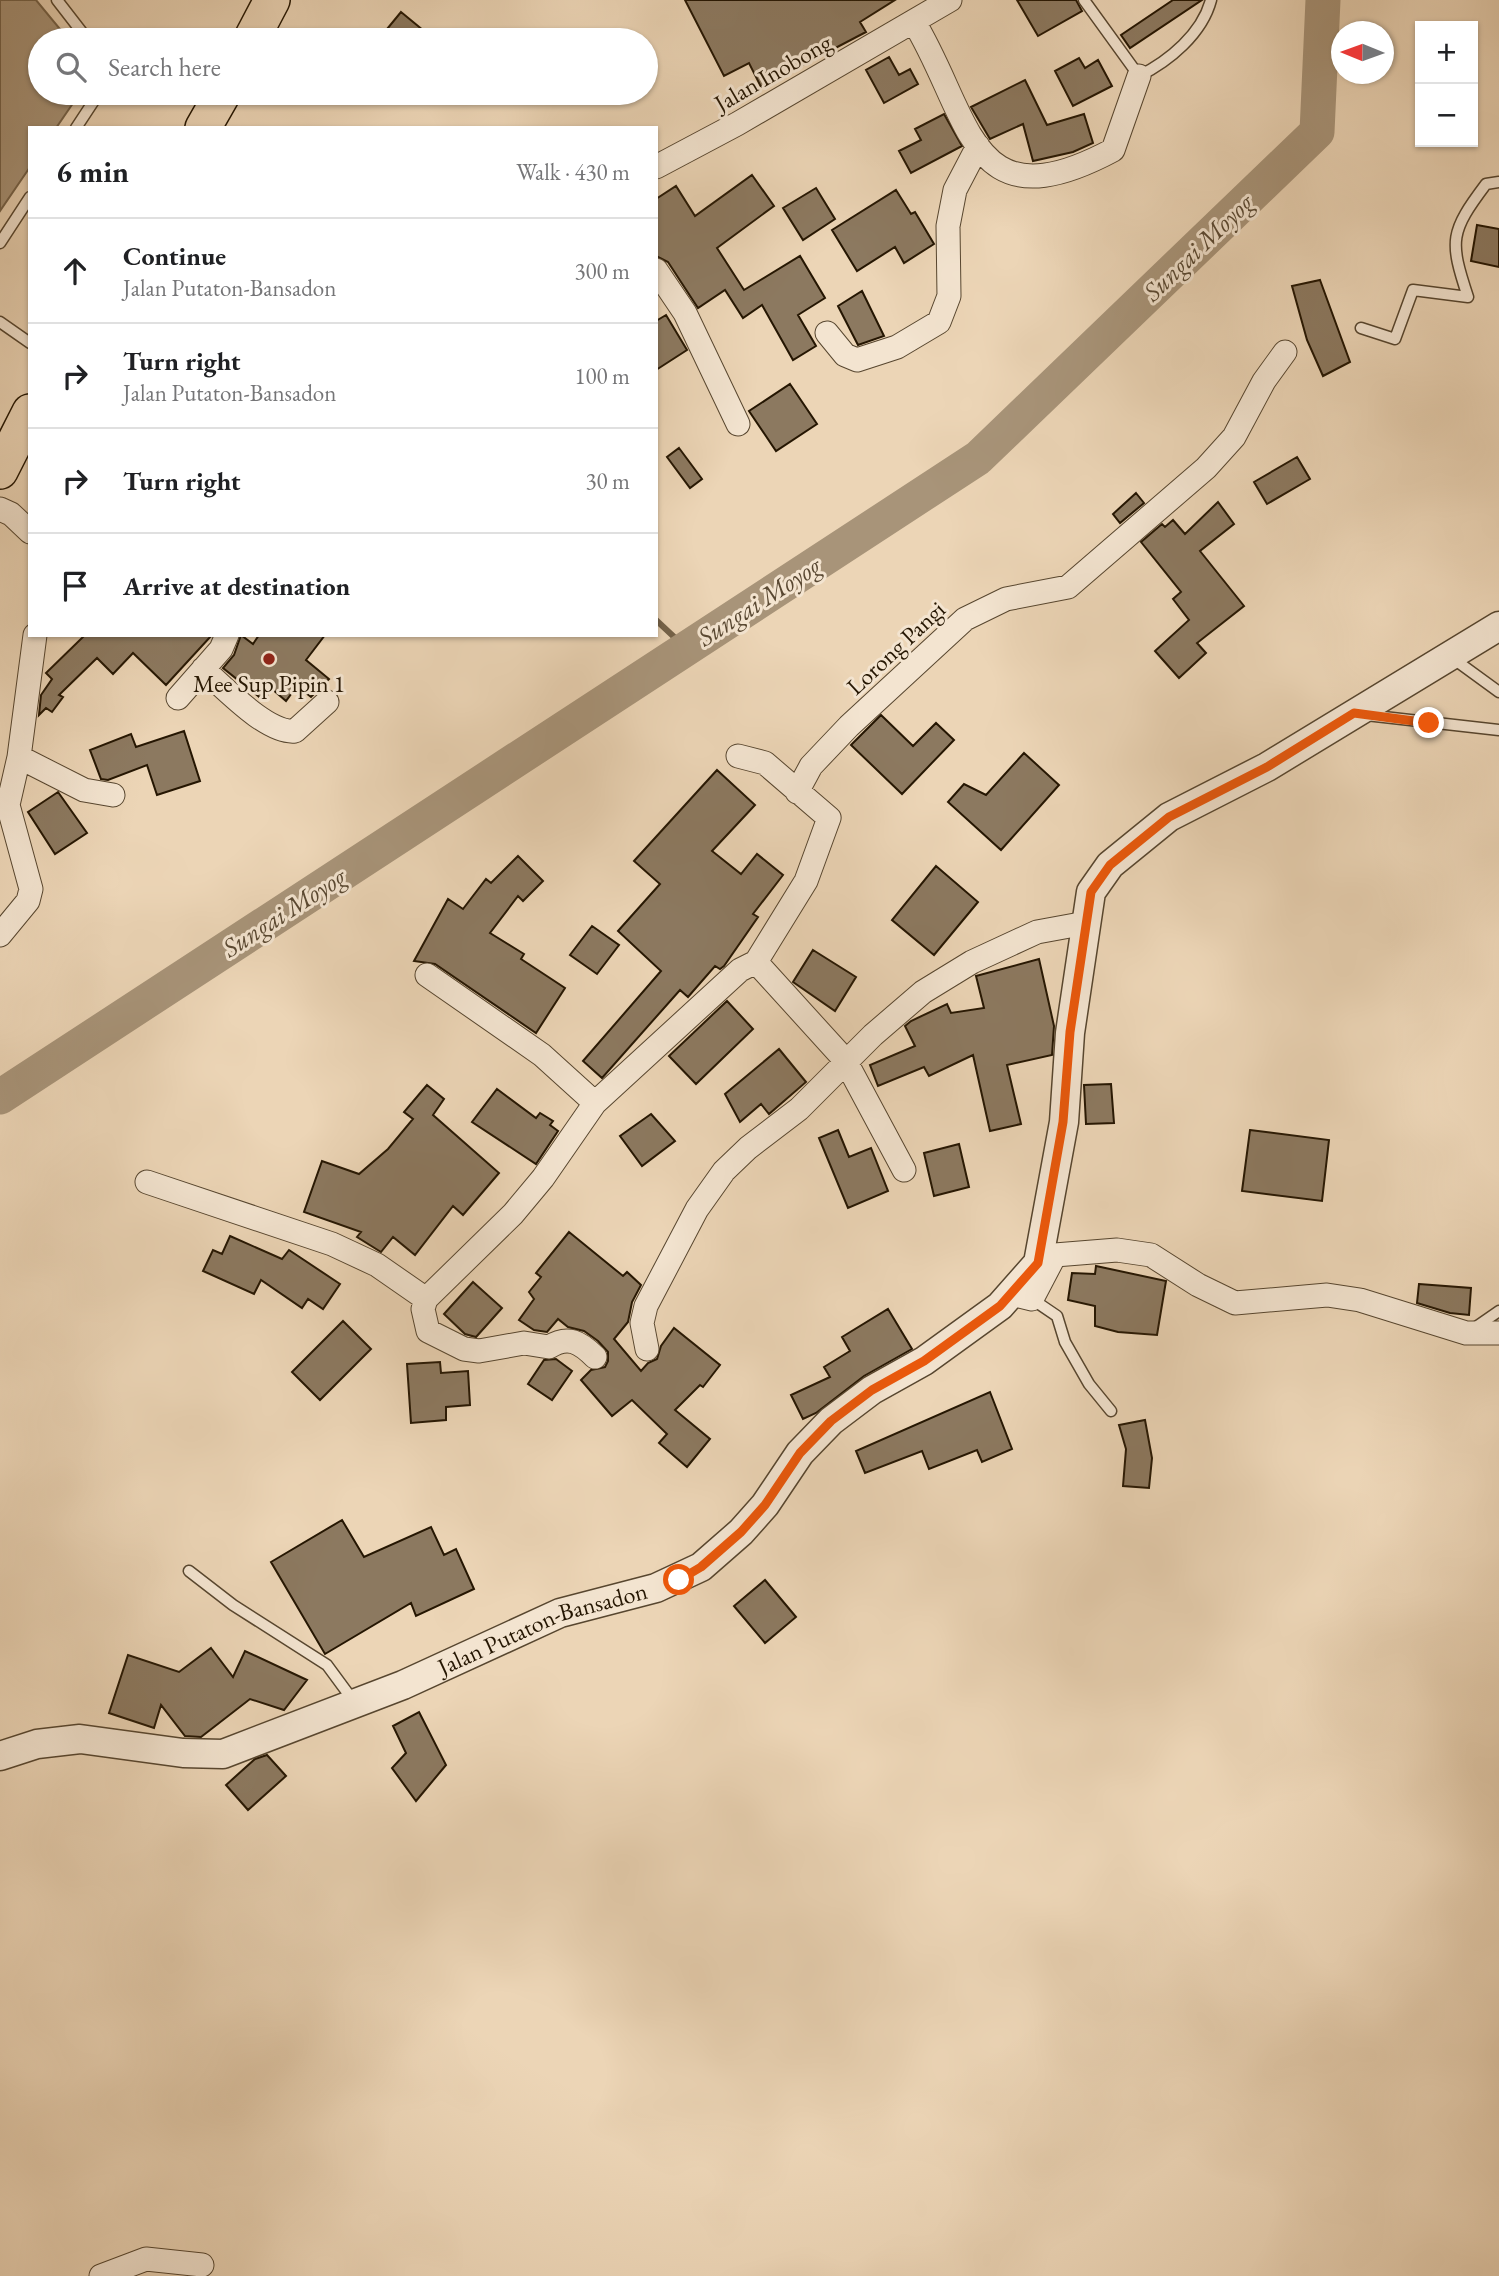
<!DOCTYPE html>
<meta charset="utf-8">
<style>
:root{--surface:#fff;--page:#f6f6f6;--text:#202124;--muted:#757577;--line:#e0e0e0}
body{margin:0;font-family:"EB Garamond",serif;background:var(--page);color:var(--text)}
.controls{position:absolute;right:21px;top:21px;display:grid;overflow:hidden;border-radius:0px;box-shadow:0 2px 5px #0004}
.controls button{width:63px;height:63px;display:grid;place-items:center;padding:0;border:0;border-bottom:2px solid var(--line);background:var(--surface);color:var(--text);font:35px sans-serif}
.compass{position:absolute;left:1331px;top:21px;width:63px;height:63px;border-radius:50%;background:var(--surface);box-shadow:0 2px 5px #0004;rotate:271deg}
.stop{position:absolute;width:21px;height:21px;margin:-16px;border:5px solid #ea580c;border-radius:50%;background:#fff}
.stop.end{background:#ea580c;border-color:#fff;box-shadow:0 2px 7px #0008}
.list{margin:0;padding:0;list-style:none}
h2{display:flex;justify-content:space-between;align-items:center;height:91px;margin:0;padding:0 28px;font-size:30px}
h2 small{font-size:23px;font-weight:400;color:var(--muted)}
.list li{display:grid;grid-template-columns:46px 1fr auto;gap:21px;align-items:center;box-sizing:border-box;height:105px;padding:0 28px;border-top:2px solid var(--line)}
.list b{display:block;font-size:26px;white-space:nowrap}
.list p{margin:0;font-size:23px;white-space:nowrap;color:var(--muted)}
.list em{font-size:23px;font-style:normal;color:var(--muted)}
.icon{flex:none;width:38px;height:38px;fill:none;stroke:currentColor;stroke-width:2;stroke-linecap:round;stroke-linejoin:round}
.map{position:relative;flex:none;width:1499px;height:2276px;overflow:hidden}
.search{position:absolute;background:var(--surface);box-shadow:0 2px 5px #0004;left:28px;top:28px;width:630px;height:77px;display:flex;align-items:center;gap:18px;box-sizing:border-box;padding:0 24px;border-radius:38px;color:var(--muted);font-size:26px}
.panel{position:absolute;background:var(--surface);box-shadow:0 2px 5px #0004;left:28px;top:126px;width:630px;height:511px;border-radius:0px}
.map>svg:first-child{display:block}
.water{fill:#a89479;stroke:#746249;stroke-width:2}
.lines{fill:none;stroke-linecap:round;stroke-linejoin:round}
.stream{stroke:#746249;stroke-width:6}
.river{stroke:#a89479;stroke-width:35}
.building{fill:#8c7960;stroke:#251602;stroke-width:2}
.service-casing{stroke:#57462f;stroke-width:13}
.minor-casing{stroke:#57462f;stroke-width:25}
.tertiary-casing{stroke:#57462f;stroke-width:31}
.primary-casing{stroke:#251602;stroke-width:38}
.service{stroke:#f3e4d0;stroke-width:10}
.minor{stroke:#f3e4d0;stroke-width:23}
.tertiary{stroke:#f3e4d0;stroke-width:28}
.primary{stroke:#ecd5b6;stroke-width:35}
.route{stroke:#ea580c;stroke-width:9}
.poi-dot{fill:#8f2418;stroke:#f3e4d0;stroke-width:2.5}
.labels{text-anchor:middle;stroke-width:6;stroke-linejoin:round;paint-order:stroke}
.street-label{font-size:24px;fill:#251602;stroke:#f3e4d0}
.poi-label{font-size:24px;fill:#251602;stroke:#f3e4d0}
.water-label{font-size:26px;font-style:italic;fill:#594832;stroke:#f3e4d0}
</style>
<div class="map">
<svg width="1499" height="2276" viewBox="0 0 1499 2276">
<rect width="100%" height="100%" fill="#ecd5b6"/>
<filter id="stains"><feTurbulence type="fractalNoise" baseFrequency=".00286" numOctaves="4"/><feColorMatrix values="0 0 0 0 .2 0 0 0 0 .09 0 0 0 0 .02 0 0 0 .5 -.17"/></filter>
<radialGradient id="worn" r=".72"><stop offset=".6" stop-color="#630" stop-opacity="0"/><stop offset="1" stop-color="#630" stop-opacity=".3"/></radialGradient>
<path class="water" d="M0 0H36L69 40H40V93H80L56 128H30V167L0 211Z"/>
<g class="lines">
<path class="stream" d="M656 620 688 650"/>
<path class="river" d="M0 1097 978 458 1317 132 1323 0"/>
</g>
<path class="building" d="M685 0H895L860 22 866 32 761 87 749 63 724 76Z
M1017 0H1076L1082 11 1038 36Z
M1173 0H1202L1130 48 1121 35Z
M401 12 435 40H378Z
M889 57 899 75 910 69 918 84 884 103 866 70Z
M1079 58 1085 68 1098 60 1112 86 1073 106 1055 71Z
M1025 80 1047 125 1084 114 1093 143 1073 152 1033 161 1023 124 990 139 971 107Z
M944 114 962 146 911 173 899 151 921 140 915 129Z
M752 175 774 206 717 248 744 290 800 256 825 298 798 315 816 346 793 360 762 305 743 318 725 290 698 308 668 262 656 256V199L676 186 695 216Z
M816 188 835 219 803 240 783 208Z
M896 190 911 214 915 212 934 244 904 263 895 247 857 271 832 230Z
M1477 225 1499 229V267L1471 261Z
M1320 280 1350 362 1323 376 1307 340 1292 286Z
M862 291 884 336 858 345 838 306Z
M666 315 687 350 656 370V321Z
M790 384 817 424 776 451 749 411Z
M679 448 702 479 690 488 667 457Z
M1297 457 1310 479 1267 504 1254 482Z
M1136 493 1144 503 1120 523 1113 514Z
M1218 502 1234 524 1200 551 1244 606 1197 643 1206 653 1179 678 1155 651 1189 620 1173 599 1181 592 1141 542 1162 524 1165 527 1173 520 1185 534Z
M85 635H212L166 685 133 653 113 674 97 658 59 695 63 697 52 712 46 708 39 715 41 695 52 679 46 673Z
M241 635 253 644 259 635H325L306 660 329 679 311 697 297 686 286 701 272 689 263 700 223 668 234 655Z
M881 715 913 746 936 723 954 740 902 794 851 745Z
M184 731 200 781 157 795 147 765 108 780 101 779 90 750 131 734 136 747Z
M1024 753 1059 785 1001 850 948 802 964 784 986 795Z
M717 770 755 805 712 851 741 874 757 854 783 875 753 914 758 917 724 966 720 969 715 966 688 997 680 990 602 1078 583 1061 661 971 618 931 660 884 634 861Z
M58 792 87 833 55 854 28 812Z
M518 856 543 881 523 901 518 896 490 933 524 954 521 959 565 988 536 1033 435 964 414 961 448 899 463 909 486 879 491 883Z
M936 866 978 902 934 955 892 920Z
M592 926 619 945 597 974 570 955Z
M813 950 856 977 835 1011 793 982Z
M1039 959 1054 1026 1052 1055 1007 1065 1021 1124 990 1131 973 1055 929 1076 924 1067 878 1086 870 1065 915 1046 905 1026 911 1021 947 1004 951 1013 984 1008 976 976Z
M727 1001 753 1029 696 1084 669 1056Z
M779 1049 806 1082 769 1114 761 1104 740 1122 725 1094Z
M1111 1084 1114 1123 1086 1124 1084 1085Z
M427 1085 444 1099 433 1115 499 1173 463 1215 453 1206 415 1255 393 1237 381 1252 357 1237 361 1232 304 1212 322 1161 359 1174 388 1149 413 1119 404 1112Z
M497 1089 536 1118 540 1113 553 1121 550 1125 558 1131 536 1164 472 1122Z
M651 1114 675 1141 642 1166 620 1136Z
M838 1130 849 1157 871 1148 888 1191 848 1208 819 1138Z
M1250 1130 1329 1140 1322 1201 1242 1191Z
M959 1144 969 1187 934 1196 924 1153Z
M569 1232 623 1276 627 1272 641 1285 632 1302 628 1322 614 1339 641 1371 648 1363 657 1359 661 1346 674 1328 720 1365 703 1387 700 1385 675 1410 710 1439 687 1467 659 1443 667 1434 632 1400 612 1416 581 1380 591 1370 605 1367 608 1361V1352L598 1341 584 1331 568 1327 558 1319 547 1332 534 1330 519 1320 534 1299 529 1292 541 1277 536 1273Z
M230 1236 282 1259 289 1250 340 1284 323 1309 308 1299 302 1308 261 1280 254 1294 203 1271 213 1250 222 1254Z
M1096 1266 1166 1281 1157 1335 1118 1332 1095 1326V1306L1068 1300 1072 1273 1095 1274Z
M473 1282 502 1308 476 1337 465 1334 444 1314Z
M1419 1284 1471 1288 1469 1315 1450 1313 1417 1303Z
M888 1309 912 1349 864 1376 816 1413 803 1419 791 1395 830 1377 824 1367 850 1351 842 1337Z
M343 1321 371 1349 320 1400 292 1372Z
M556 1359 572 1371 552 1400 528 1384 544 1360Z
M440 1362 441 1373 468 1371 470 1405 446 1407V1420L411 1423 407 1364Z
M990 1392 1012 1449 982 1462 977 1450 929 1469 922 1451 865 1473 856 1451Z
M1145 1420 1152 1458 1149 1488 1123 1486 1126 1449 1119 1425Z
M342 1520 364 1557 431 1527 444 1555 456 1549 474 1589 416 1616 411 1603 325 1654 271 1562Z
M765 1580 796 1617 765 1643 734 1606Z
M211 1648 233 1677 245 1651 307 1680 284 1710 250 1699 201 1737 185 1736 161 1705 154 1728 109 1713 128 1655 179 1672Z
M419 1712 446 1765 416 1801 392 1768 406 1753 393 1726Z
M267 1755 286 1776 248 1810 226 1785 255 1759Z"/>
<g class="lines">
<defs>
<path id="service" d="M57 0 88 40
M1084 0 1139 76C1169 61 1202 34 1211 0
M76 128 99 93
M0 243 30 197
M0 322 30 343
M1361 328 1395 339 1413 290 1468 297C1449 240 1450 232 1486 184L1499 182
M1451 657 1499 692
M1366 715 1499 730
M1032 1299 1057 1316 1065 1342 1089 1384 1111 1411
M1473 1329 1499 1311
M189 1571 233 1605 327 1665 355 1703"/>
<path id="minor" d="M914 22C972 118 969 227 1113 150L1139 76
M656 167 737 124 950 0
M656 270 685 313 738 424
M827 333 845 355 857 360 897 347 939 322 949 296 948 226 955 190 978 146
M0 509 11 514 30 532
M203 669C224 687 267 734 295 731L327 702
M178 698 221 649 227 635
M738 756 765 763 829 818 806 881 756 962
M19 757 84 790 113 795
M797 792 811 766 849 726 965 619 1006 599 1068 587 1206 468 1234 437 1264 381 1285 352
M0 935 28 901 31 889 8 805 19 757 35 635
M756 962 845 1060 904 1170
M427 975 542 1055 595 1103
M147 1182 332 1244 377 1265 426 1299 513 1214 543 1178 595 1103 740 970 756 962
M1011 1294 1032 1299 1055 1255 1117 1250 1151 1255 1198 1285 1235 1303 1327 1295 1360 1300 1466 1333H1499
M426 1299 423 1309 428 1331 464 1349 479 1351 524 1343 549 1347C568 1335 580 1342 595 1357
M647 1349 642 1323 646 1306 697 1209 724 1171 748 1148 799 1109 873 1035 923 992 972 962 1037 932 1086 923
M101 2276 146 2259 202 2265"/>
<g id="tertiary">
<path id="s1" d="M0 1756 37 1744 80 1739 183 1753 223 1754 403 1685 560 1613 656 1588 701 1567 741 1532 765 1505 800 1453 831 1421 872 1390 924 1361 1000 1306 1038 1263 1064 1122 1070 1033 1091 892 1110 865 1169 817 1267 767 1499 626"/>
</g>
<path id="primary" d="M251 40 272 0
M203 128 223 93
M0 471 30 412"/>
</defs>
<use href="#service" class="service-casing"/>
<use href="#minor" class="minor-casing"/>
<use href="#tertiary" class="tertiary-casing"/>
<use href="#primary" class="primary-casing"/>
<use href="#service" class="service"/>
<use href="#minor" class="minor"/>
<use href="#tertiary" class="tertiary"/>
<use href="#primary" class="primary"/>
</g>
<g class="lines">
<path class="route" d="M679 1580 701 1567 741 1532 765 1505 800 1453 831 1421 872 1390 924 1361 1000 1306 1038 1263 1063 1122 1070 1032 1091 892 1110 865 1169 817 1267 767 1354 713 1429 723"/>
</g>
<circle class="poi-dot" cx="269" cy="659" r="7"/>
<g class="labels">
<g class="street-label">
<text transform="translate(773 73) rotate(-30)" y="8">Jalan Inobong</text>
<text transform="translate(896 648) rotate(-43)" y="8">Lorong Pangi</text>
<text dy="8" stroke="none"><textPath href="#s1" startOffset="570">Jalan Putaton-Bansadon</textPath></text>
</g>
<g class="poi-label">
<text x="269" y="692">Mee Sup Pipin 1</text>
</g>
<g class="water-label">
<text transform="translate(1198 247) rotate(-44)" y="9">Sungai Moyog</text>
<text transform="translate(759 601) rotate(-33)" y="9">Sungai Moyog</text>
<text transform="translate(284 912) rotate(-33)" y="9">Sungai Moyog</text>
</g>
</g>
<rect width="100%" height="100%" filter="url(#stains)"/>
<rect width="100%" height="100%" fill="url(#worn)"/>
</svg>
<div class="controls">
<button>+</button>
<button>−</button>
</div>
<svg class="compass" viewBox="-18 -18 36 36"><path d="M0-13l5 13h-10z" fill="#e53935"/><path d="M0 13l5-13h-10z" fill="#757577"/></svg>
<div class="stop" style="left:679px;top:1580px"></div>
<div class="stop end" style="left:1429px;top:723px"></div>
<div class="search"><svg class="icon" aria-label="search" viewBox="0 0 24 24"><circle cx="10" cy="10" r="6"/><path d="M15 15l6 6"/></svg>Search here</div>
<section class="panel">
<h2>6 min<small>Walk · 430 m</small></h2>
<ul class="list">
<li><svg class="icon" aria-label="ahead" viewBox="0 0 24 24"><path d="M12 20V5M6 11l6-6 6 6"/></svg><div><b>Continue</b><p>Jalan Putaton-Bansadon</p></div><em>300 m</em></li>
<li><svg class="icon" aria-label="right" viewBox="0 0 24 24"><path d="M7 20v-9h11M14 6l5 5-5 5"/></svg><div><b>Turn right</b><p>Jalan Putaton-Bansadon</p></div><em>100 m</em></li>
<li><svg class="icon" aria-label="right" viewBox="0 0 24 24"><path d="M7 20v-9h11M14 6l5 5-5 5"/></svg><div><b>Turn right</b></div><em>30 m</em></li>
<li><svg class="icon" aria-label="arrive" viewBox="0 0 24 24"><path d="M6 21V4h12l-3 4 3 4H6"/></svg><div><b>Arrive at destination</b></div></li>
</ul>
</section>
</div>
